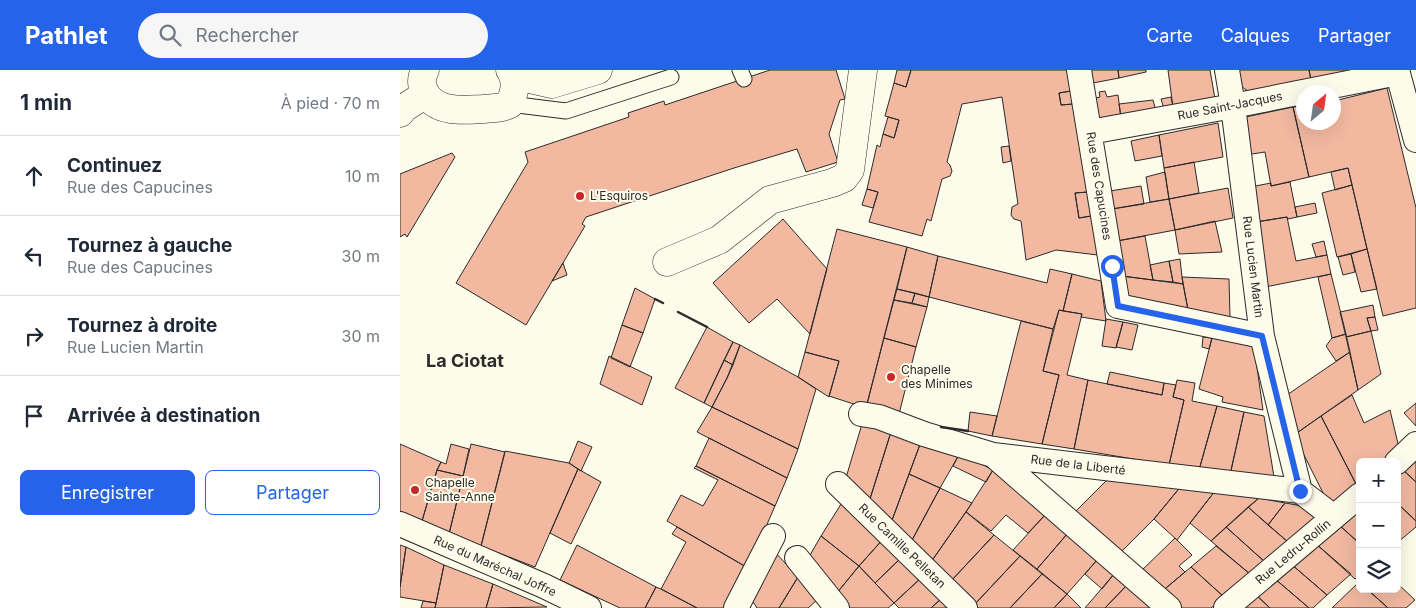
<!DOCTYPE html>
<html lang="fr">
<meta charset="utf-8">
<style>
:root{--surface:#fff;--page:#f6f6f7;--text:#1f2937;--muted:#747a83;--line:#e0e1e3;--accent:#2563eb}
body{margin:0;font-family:Inter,sans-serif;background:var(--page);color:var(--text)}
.controls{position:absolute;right:15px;bottom:15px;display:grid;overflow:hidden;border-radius:8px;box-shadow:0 5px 20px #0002}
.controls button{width:45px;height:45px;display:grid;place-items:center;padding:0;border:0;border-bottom:1px solid var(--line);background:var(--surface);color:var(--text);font:25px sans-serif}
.compass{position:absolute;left:896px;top:15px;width:45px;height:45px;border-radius:50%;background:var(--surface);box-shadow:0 5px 20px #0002;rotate:29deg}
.stop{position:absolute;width:15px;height:15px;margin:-11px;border:4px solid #2563eb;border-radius:50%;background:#fff}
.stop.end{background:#2563eb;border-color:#fff;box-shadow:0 1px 5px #0008}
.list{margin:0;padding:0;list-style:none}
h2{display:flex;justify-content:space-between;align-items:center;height:65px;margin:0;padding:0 20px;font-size:21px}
h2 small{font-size:16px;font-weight:400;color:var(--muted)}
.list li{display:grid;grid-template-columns:32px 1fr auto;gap:15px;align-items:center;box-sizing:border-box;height:80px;padding:0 20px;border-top:1px solid var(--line)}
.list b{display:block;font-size:19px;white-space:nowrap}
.list p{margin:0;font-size:16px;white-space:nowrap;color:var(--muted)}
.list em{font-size:16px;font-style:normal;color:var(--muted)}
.actions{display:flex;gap:10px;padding:15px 20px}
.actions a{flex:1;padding:11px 0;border:1px solid var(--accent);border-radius:8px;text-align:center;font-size:18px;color:var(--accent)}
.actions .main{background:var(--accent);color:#fff}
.icon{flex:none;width:28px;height:28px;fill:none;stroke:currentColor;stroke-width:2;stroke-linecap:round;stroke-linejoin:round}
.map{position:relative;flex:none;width:1016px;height:538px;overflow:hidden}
header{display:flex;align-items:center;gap:30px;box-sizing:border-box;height:70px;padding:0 25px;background:var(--accent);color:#fff}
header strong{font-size:24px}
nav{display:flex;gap:28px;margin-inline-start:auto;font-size:18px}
.search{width:350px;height:45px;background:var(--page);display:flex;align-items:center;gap:12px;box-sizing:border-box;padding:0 18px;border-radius:28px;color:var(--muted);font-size:19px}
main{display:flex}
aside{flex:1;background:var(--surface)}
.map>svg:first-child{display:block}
.building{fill:#f2b8a0;stroke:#2b2b2b}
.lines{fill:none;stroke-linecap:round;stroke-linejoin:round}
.service-casing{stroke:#2b2b2b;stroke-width:17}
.pedestrian-casing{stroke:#2b2b2b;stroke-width:26}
.minor-casing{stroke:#2b2b2b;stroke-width:29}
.tertiary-casing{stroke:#2b2b2b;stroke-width:29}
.service{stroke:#fdfbea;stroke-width:15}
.pedestrian{stroke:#fdfbea;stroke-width:24}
.minor{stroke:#fdfbea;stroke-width:28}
.tertiary{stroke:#fdfbea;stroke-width:28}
.wall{stroke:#2b2b2b;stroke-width:2.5}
.route{stroke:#2563eb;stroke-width:6}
.poi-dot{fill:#c62828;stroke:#fdfbea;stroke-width:2}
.labels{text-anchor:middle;stroke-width:4;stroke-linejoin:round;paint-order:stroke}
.street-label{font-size:12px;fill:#2b2b2b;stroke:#fdfbea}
.poi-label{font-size:12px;fill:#2b2b2b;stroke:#fdfbea;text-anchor:start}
.district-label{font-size:18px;font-weight:bold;fill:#2b2b2b;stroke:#fdfbea}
</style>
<header>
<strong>Pathlet</strong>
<div class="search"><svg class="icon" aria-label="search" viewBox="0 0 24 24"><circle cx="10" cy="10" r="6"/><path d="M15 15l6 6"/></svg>Rechercher</div>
<nav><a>Carte</a><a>Calques</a><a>Partager</a></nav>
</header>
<main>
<aside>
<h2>1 min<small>À pied · 70 m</small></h2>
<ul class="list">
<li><svg class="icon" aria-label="ahead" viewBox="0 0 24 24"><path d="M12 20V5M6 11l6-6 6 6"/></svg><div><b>Continuez</b><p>Rue des Capucines</p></div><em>10 m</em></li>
<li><svg class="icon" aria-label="left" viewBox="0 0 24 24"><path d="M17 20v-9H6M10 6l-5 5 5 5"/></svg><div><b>Tournez à gauche</b><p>Rue des Capucines</p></div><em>30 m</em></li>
<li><svg class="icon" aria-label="right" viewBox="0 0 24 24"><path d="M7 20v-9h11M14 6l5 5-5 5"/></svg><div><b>Tournez à droite</b><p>Rue Lucien Martin</p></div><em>30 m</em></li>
<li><svg class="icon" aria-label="arrive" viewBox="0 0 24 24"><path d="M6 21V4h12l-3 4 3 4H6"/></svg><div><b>Arrivée à destination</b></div></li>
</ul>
<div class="actions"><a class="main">Enregistrer</a><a>Partager</a></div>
</aside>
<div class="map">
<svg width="1016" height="538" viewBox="0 0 1016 538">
<rect width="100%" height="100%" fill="#fdfbea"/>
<path class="building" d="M370 0H436L445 29 440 30 429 64 438 92 406 102 397 79 334 98 186 147 182 154 185 156 126 255 56 213 128 92 125 82 229 47 228 43 264 31 265 35Z
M497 0H511L506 17 494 13Z
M511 0H668L671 21 659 23 661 35 673 34 688 122 675 123 679 148 691 146 698 185 656 180 626 190 621 151 614 149 611 145 612 137 618 134 602 27 562 34 547 92 550 95 552 101 550 106 542 109 531 151 527 149 522 166 469 152 478 122 467 119 477 75 480 77 483 64 494 68 499 50 485 46 494 13 506 17Z
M691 0H718L719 8 693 13Z
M718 0H746V2L719 8Z
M768 0H810L815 29 773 37Z
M832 0H909L911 10 849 22 834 11Z
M909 0H944L945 3 911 10Z
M987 18 1016 138V238L983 246 948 98 909 107 893 37 904 36V52H934V31Z
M671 21 673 34 661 35 659 23Z
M705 21 707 27 718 25 721 48 699 52 695 28 700 27 699 22Z
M771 27 773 37 764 39 761 29Z
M753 30 756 41 721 48 719 34Z
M893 37 909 107 871 116 865 82 846 85 841 48Z
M488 47 499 50 494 68 483 64Z
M818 53 823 87 764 98 759 65Z
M759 65 762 86 735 91 731 71Z
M609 76 611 91 603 93 601 77Z
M52 83 55 87 7 167 5 164 0 167V104Z
M794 92 799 123 769 129 764 98Z
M948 98 952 115 935 120 931 102Z
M765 102 769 129 750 132 746 107Z
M890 112 897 147 888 149 887 147 856 152 850 117 871 113V116Z
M952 115 967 179 937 187 922 123Z
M741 116 744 134 712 139 710 121Z
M828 118 833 148 775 160 769 129Z
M467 119 478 122 473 138 462 135Z
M688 122 691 146 679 148 675 123Z
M769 129 775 160 717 171 712 139Z
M915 133 917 143 897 147 895 137Z
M887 147 896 191 927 185 931 204 865 217 856 152Z
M383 149 427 199 410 264 377 229 349 253 313 213Z
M815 151 822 182 779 184 775 160Z
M437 159 507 177 466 338 429 326 439 291 405 282Z
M745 166 753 210 722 206 717 171Z
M924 171 927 185 916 187 912 174Z
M507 177 538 186 529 227 497 219Z
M967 179 977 219 961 222 951 184Z
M951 184 955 202 943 205 938 187Z
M538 186 647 213 650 199 672 204 663 241 659 240 653 259 529 227Z
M780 189 782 207 783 214 773 212 769 191Z
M769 191 773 212 753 210 750 195Z
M163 193 167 205 152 211Z
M672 204 701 211 706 251 681 247 682 244 663 241Z
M931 204 946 264 932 268 918 207Z
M722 206 783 214 788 240 726 229Z
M782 207 829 209 830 247 788 240Z
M235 218 255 229 243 263 222 255Z
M497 219 515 223 512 233 494 230Z
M515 223 529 227 527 237 512 233Z
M494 230 527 237 516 277 484 268Z
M973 235 975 247 967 248 971 261 946 267 940 242Z
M659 240 682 244 667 305 688 310 674 379 642 374 659 305 643 301Z
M975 247 978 260 971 261 967 248Z
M706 249 723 252 716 278 702 276Z
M621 251 653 259 643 301 659 305 642 374 592 366Z
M723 252 738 255 732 280 716 277Z
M222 255 243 263 230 297 211 288Z
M307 257 333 272 304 333 275 318Z
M971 261 981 304 958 320 946 267Z
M946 264 950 282 936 291 926 276 932 268Z
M803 267 812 268 809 279 802 277Z
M484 268 516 277 498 348 466 338Z
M812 268 854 276 863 340 822 332 823 327 799 319Z
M333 272 340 275 333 295 324 290Z
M340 275 398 307 416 319 398 379 312 337 327 308Z
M405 282 439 291 429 327 398 307Z
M950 282 958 320 894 365 881 329Z
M209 286 252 307 242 335 200 314Z
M324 290 333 295 327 308 312 337 304 333Z
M710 302 764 313 762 325 707 314Z
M688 310 762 325 764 313 776 315 773 327 784 330 769 395 674 379Z
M777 310 795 313 792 331 817 336 799 400 769 395 784 330 773 327Z
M952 325 964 353 990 340 999 378 983 392H960V412L956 414 921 346Z
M1016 333V356L1004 343Z
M817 336 844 342 830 405 799 400Z
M312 337 398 379 387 408 297 362Z
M570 342 597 346 592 366 568 361Z
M844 342 864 346 875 413 830 405Z
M921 346 956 414 930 437 894 365Z
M462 354 491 362 469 432 445 411Z
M491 362 522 369 491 453 469 432Z
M309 368 387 408 375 436 296 396Z
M522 369 560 383 540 418 509 404Z
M178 371 192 377 181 401 169 393Z
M0 374 41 392 37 400 22 451 0 441Z
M51 374 69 379 63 406 37 400 41 392 46 394Z
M71 374 105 382 81 476 49 464Z
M105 381 169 393 178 399 135 497 81 476Z
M560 383 593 400 586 412 553 396Z
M1016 388V412L1002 399Z
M296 396 375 436 348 498 267 451 281 425 303 436 318 410 294 398Z
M178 399 201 412 171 474 150 463Z
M1002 399 1016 412V451L997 433V403Z
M37 400 63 406 49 464 22 451Z
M593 400 645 445 628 463 606 445 591 461 566 442Z
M509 404 540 418 511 472 491 453Z
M713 404 782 415 754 449 717 486 671 446Z
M782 415 815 421 777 470 754 449Z
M540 418 572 433 531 492 511 472Z
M815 421 859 428 811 471 790 453Z
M859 428 885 433 868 455 848 437Z
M443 431 484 468 459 496 421 466Z
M885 433 909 437 917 448 888 472 868 455Z
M997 433 1016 451V457L998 472Z
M960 436V474L938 454Z
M848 437 888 472 865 492 826 457Z
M566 442 594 465 551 511 531 492Z
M645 445 668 463 637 499 613 480Z
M938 454 960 474V505L955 509 915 473Z
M277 457 348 498 327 538H297L261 519 286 472 272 464Z
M826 457 865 492 850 504 811 471Z
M668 463 697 490 667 524 637 499Z
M594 465 620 486 575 534 551 511Z
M421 466 459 496 436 524 406 492Z
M484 468 502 487 475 513 459 496Z
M775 468 792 485 779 496 785 502 760 523 738 504Z
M915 473 951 504 927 525 891 494Z
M0 475 6 477 0 517Z
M177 475 256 517 245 538H220L160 510Z
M816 476 850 504 824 527 791 497Z
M6 477 44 495 36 533 0 527V517Z
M374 481 398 507 379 538H357L350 527Z
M620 486 642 504 610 538H578L575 534Z
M502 487 522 507 494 533 475 513Z
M697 490 714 504 702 519 685 504Z
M891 494 927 525 913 538H909L874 508Z
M44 495 93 514 86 538H35Z
M459 496 494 533 488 538H448L436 524Z
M791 497 824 527 811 538H777L760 523Z
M642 504 667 524 654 538H610Z
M714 504 727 515 705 538H685Z
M398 507 418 529 408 538H379Z
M522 507 543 527 531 538H499L494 533Z
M874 508 909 538H870L855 524Z
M959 512 960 519H967L988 538H932Z
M997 513 1015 530 1006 538H988L967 519H997Z
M93 514 147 537 86 538Z
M727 515 754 538H705Z
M256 517 261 519 297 538H245Z
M667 524 681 538H654Z
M855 524 870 538H839Z
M543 527 554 538H531Z
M23 531 36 533 35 538H21Z"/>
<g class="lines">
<defs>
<path id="service" d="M340 0 344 9
M110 34 166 41 271 7"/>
<path id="pedestrian" d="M679 0 718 236 862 266
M827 0 833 36 862 266 900 421
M997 0 1016 70
M690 62 833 36 998 3
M461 344 479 347 524 364 593 385 900 421
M593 385 769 538
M997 392 1016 374
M438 414 565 538
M900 421 934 447
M0 454 144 516 189 538
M397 488 437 538
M336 538 373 466
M826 538 960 425"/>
<path id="minor" d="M267 192 319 170 370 130 432 113 444 108 450 100 463 0"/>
<path id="tertiary" d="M25 0C20 10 21 17 27 26 40 43 64 40 83 39 92 38 101 39 110 34 114 23 118 11 110 0
M113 5 152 14 198 0
M0 43 4 38 26 24"/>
</defs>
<use href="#service" class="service-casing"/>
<use href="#pedestrian" class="pedestrian-casing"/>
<use href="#minor" class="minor-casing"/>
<use href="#tertiary" class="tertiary-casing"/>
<use href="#service" class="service"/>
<use href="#pedestrian" class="pedestrian"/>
<use href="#minor" class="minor"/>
<use href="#tertiary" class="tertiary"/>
<path class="wall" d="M255 229 263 233
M278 242 307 257
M541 357 568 361"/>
</g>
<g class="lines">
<path class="route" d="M712 196 718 236 862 266 900 421"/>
</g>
<g class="poi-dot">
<circle cx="180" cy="126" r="5"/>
<circle cx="491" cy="307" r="5"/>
<circle cx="15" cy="420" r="5"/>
</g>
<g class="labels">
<g class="street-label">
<text transform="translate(830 36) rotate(-11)" y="4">Rue Saint-Jacques</text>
<text transform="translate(699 116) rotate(81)" y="4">Rue des Capucines</text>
<text transform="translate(853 197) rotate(83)" y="4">Rue Lucien Martin</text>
<text transform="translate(678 395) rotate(7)" y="4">Rue de la Liberté</text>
<text transform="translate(502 476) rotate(44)" y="4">Rue Camille Pelletan</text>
<text transform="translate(893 482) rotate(-40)" y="4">Rue Ledru-Rollin</text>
<text transform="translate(95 496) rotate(24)" y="4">Rue du Maréchal Joffre</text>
</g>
<g class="poi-label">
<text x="190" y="130">L'Esquiros</text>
<text x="501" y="304">Chapelle<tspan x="501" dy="14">des Minimes</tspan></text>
<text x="25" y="417">Chapelle<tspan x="25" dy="14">Sainte-Anne</tspan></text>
</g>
<g class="district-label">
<text x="65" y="297">La Ciotat</text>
</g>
</g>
</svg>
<div class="controls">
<button>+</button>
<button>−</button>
<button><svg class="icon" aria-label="layers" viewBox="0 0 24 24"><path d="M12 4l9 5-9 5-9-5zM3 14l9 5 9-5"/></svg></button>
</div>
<svg class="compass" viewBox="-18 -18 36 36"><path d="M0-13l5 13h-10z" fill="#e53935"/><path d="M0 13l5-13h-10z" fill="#747a83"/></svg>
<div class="stop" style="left:712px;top:196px"></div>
<div class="stop end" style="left:900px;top:421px"></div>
</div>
</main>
